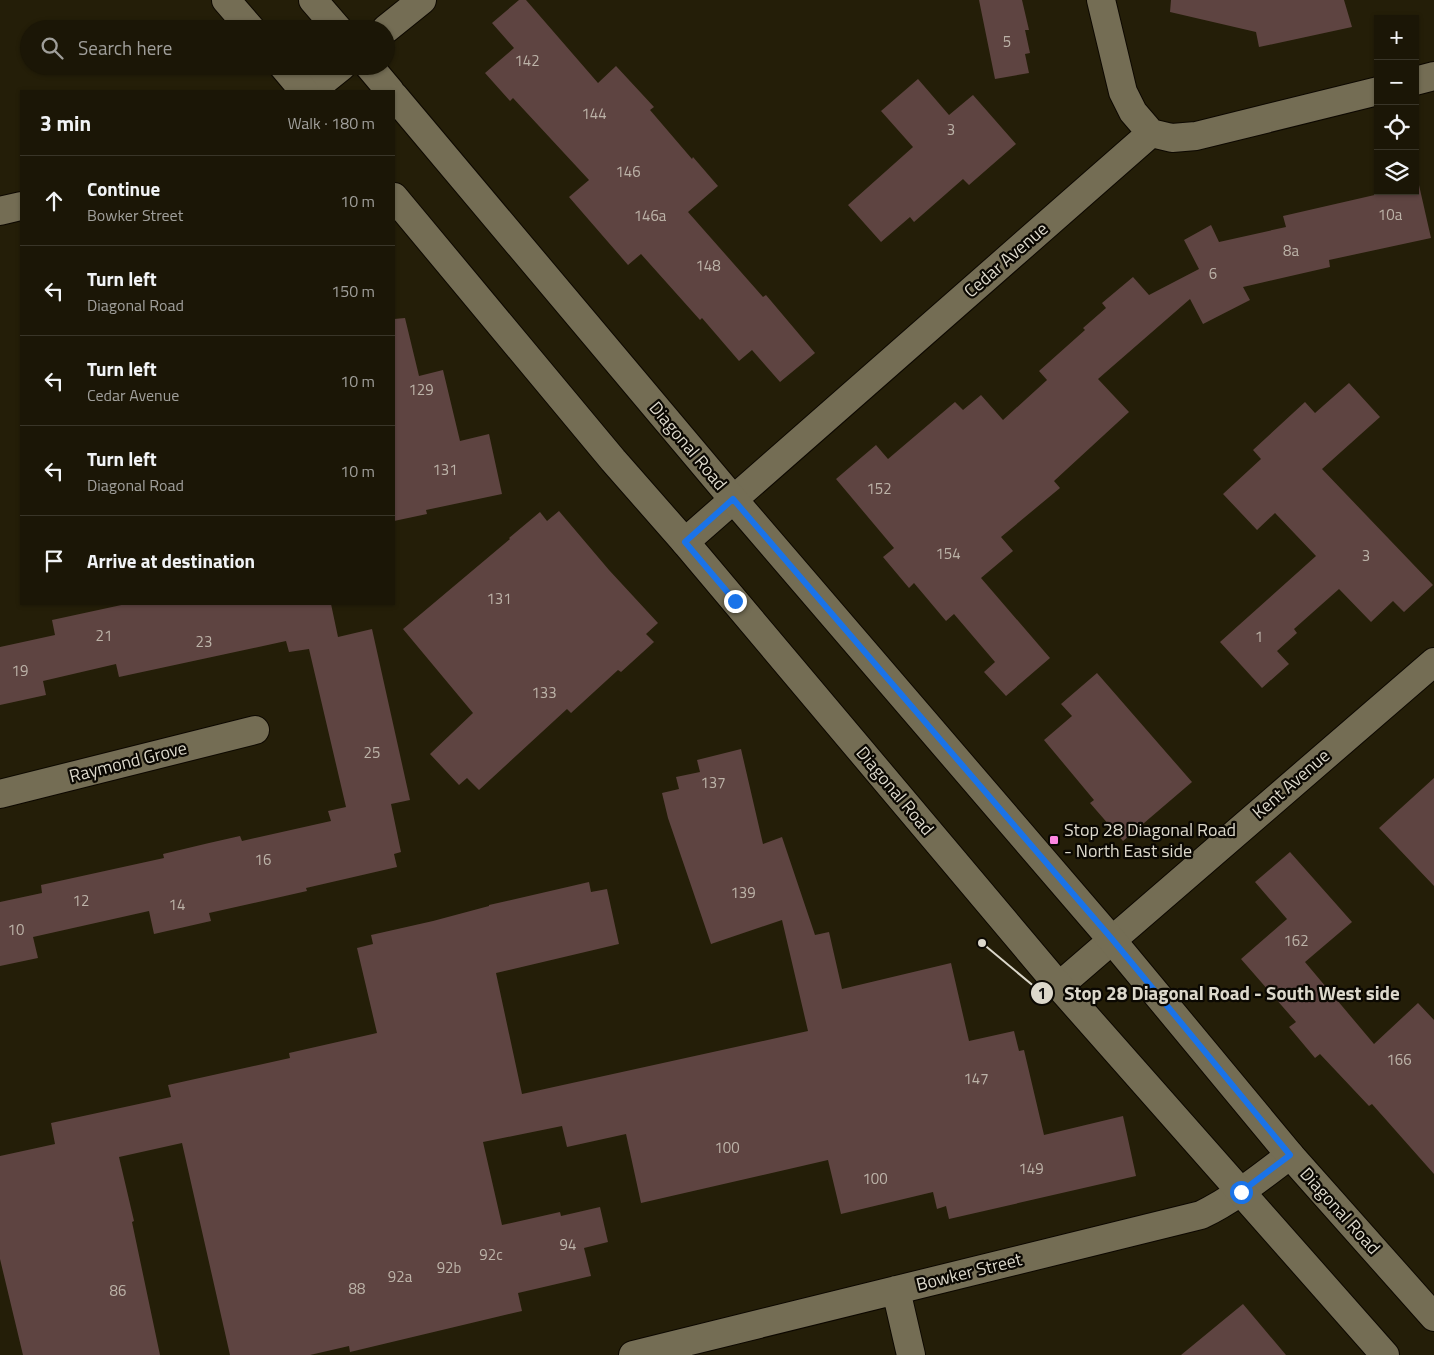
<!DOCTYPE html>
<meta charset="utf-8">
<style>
:root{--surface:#1b1606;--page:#282314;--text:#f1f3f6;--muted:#a09f9b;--line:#393528}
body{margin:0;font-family:"Titillium Web",sans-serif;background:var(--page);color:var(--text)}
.controls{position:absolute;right:15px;top:15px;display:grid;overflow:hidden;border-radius:0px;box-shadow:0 1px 4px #0004}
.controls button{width:45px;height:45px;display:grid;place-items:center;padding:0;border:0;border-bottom:1px solid var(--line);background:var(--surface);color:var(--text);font:25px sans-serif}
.stop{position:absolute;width:15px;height:15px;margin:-11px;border:4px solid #1a73e8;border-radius:50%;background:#fff}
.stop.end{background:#1a73e8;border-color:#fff;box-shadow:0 1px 5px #0008}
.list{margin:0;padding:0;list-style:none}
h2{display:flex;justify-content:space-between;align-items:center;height:65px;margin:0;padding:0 20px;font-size:21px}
h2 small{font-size:16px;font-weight:400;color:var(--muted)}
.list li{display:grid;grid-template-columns:32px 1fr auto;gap:15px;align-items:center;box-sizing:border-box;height:90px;padding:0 20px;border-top:1px solid var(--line)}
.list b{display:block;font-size:19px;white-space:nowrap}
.list p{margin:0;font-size:16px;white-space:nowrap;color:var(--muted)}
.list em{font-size:16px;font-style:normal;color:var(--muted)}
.icon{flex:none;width:28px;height:28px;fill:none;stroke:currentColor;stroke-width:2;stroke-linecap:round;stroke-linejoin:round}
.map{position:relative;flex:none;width:1434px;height:1355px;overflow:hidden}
.search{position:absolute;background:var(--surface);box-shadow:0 1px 4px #0004;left:20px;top:20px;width:375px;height:55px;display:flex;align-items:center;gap:12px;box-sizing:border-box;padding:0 18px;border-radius:28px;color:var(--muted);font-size:19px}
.panel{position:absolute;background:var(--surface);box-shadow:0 1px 4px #0004;left:20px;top:90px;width:375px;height:515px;border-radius:0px}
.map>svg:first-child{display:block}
.building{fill:#5e4441}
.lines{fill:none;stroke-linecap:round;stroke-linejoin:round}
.street-casing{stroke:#0d0800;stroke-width:30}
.secondary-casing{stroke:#0d0800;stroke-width:30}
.street{stroke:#746d54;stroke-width:28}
.secondary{stroke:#746d54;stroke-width:28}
.route{stroke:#1a73e8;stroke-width:6}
.poi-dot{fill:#fd86e1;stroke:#0b0802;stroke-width:2}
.labels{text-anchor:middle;stroke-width:4.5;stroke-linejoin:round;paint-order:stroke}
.number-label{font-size:15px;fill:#bcb3a8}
.street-label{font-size:18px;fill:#dcd8cb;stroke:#0b0802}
.poi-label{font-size:18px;fill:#dcd8cb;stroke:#0b0802;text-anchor:start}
.leader{fill:none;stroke:#dcd8cb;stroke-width:2}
.callout-dot{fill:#dcd8cb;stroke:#0b0802;stroke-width:2}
.mark-label{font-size:15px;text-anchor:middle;font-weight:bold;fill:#111}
.callout-label{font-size:19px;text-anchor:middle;font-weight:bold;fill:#dcd8cb;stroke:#0b0802;stroke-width:4.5;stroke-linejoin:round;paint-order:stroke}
</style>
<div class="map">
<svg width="1434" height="1355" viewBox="0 0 1434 1355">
<rect width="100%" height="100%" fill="#241e08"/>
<path class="building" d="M519 0H526L598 83 616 66 654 107 650 110 692 159 693 157 718 186 688 212 763 297 766 295 815 353 780 382 752 350 739 361 702 318 700 320 641 254 628 265 569 197 589 180 513 98 510 101 485 73 514 48 492 23Z
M979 0H1022L1029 30H1025L1030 53 1025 54 1029 73 995 79Z
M1171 0H1344L1352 27 1259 47 1256 32 1170 12Z
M918 79 949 115 973 95 1016 144 969 185 963 179 914 222 910 217 881 242 848 205 913 147 881 111Z
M1419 185 1431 238 1329 260 1330 267 1243 287 1250 300 1203 324 1190 299 1098 379 1129 412 1054 481 1060 488 1001 537 1013 551 981 578 1050 658 1006 696 984 672 995 662 954 614 946 621 914 583 909 588 883 557 894 548 836 479 876 445 888 459 955 402 963 410 981 395 1003 420 1047 380 1039 371 1085 330 1083 328 1106 308 1102 303 1133 277 1149 295 1199 269 1184 240 1211 225 1219 242 1286 227 1283 216 1392 191H1415V186Z
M405 318 419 376 443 370 460 441 489 434 502 494 426 510 427 514 394 521V319Z
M1349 383 1380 417 1322 469 1433 585 1404 612 1393 601 1371 622 1339 589 1294 629 1297 633 1277 651 1289 664 1262 688 1220 642 1316 556 1275 513 1257 530 1223 494 1261 459 1253 450 1305 402 1315 413Z
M559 511 609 570 658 623 646 634 654 642 621 672 618 670 571 713 567 709 479 790 467 778 459 785 430 754 473 713 403 629 510 539 509 538 540 512 547 521Z
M126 604H331L338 637 372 629 410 800 391 804 401 852 394 854 397 867 306 888 307 891 209 913 211 921 154 934 149 911 33 937 38 958 0 966V902L42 893 41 885 164 858 163 854 209 843 240 836 242 841 331 821 328 811 346 807 309 649 289 652 286 641 119 677 116 664 43 681 46 695 0 705V647L55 635 52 620Z
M1097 673 1192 782 1123 841 1090 803 1094 800 1044 740 1072 716 1061 704Z
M741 749 763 844 782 837 815 935 829 932 842 989 951 963 969 1041 1014 1031 1019 1051 1024 1050 1044 1135 1123 1116 1136 1176 949 1219 946 1206 937 1209 933 1192 841 1214 828 1160 641 1203 626 1134 567 1147 562 1126 483 1142 502 1225 560 1212 561 1216 600 1207 608 1242 584 1248 591 1276 518 1293 522 1311 350 1352 349 1346 310 1355H230L182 1143 119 1157 134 1221 132 1222 160 1355H23L0 1259V1156L55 1144 51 1123 171 1097 168 1085 290 1058 289 1053 377 1033 357 948 373 944 371 935 433 921 489 906V905L589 882 591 892 607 889 619 944 496 973 522 1094 808 1031 782 920 711 944 668 818 662 793 679 789 676 777 700 772 697 760Z
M1434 778V886L1379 828Z
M1290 852 1352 922 1305 962 1374 1044 1418 1003 1434 1020V1174L1372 1104 1369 1106 1320 1054 1315 1058 1289 1027 1296 1022 1241 959 1287 919 1255 882Z
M1243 1304 1286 1355H1181Z"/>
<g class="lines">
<defs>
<path id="street" d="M1101 0 1123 92 1133 112 1151 133
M386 29 422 0
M1415 81 1434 76
M311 91 342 66
M0 211 21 206
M685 542 1151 133 1172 138 1196 136 1378 91
M0 794 255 730
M1059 986 1434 662
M896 1290 911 1355
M633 1355 1201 1215C1234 1199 1261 1177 1290 1155"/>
<path id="secondary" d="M226 0 251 29
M313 0 338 29
M283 66 304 91
M369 66 390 91
M394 96 733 499 1111 939 1290 1155 1434 1317
M394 197 613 460 685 542 1059 986 1385 1355"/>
</defs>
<use href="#street" class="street-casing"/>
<use href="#secondary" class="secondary-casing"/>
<use href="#street" class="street"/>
<use href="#secondary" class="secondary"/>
</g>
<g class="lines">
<path class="route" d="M735 601 685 542 733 499 1112 939 1290 1155 1241 1192"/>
</g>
<rect class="poi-dot" x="1049" y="835" width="10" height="10" rx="2.5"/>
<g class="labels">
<g class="number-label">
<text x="1007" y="47">5</text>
<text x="527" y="66">142</text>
<text x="594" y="119">144</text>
<text x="951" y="135">3</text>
<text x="628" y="177">146</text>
<text x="1390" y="220">10a</text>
<text x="650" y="221">146a</text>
<text x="1291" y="256">8a</text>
<text x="708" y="271">148</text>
<text x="1213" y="279">6</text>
<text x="421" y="395">129</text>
<text x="445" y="475">131</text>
<text x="879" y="494">152</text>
<text x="948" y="559">154</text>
<text x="1366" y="561">3</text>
<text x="499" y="604">131</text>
<text x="104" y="641">21</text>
<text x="1259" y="642">1</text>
<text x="204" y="647">23</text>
<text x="20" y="676">19</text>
<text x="544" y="698">133</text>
<text x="372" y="758">25</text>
<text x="713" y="788">137</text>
<text x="263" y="865">16</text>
<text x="743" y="898">139</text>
<text x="81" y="906">12</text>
<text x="177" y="910">14</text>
<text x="16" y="935">10</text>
<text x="1296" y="946">162</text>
<text x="1399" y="1065">166</text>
<text x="976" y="1084">147</text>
<text x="727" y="1153">100</text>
<text x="1031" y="1174">149</text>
<text x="875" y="1184">100</text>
<text x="568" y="1250">94</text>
<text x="491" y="1260">92c</text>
<text x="449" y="1273">92b</text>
<text x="400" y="1282">92a</text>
<text x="357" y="1294">88</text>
<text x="118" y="1296">86</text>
</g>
<g class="street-label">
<text transform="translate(1006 260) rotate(-41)" y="6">Cedar Avenue</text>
<text transform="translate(688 446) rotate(50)" y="6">Diagonal Road</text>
<text transform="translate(128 762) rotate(-14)" y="6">Raymond Grove</text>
<text transform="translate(1291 784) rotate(-41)" y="6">Kent Avenue</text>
<text transform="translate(895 791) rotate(50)" y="6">Diagonal Road</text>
<text transform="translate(1340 1211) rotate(48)" y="6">Diagonal Road</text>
<text transform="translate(969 1272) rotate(-14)" y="6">Bowker Street</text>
</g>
<g class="poi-label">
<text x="1064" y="836">Stop 28 Diagonal Road<tspan x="1064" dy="21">- North East side</tspan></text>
</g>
</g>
<path class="leader" d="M982 943L1042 993"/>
<g class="callout-dot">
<circle cx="982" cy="943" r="5"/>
<circle cx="1042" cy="993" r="12"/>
</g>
<g class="mark-label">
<text x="1042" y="999">1</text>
</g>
<g class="callout-label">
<text x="1232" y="1000">Stop 28 Diagonal Road - South West side</text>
</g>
</svg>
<div class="controls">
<button>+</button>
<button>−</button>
<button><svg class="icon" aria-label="locate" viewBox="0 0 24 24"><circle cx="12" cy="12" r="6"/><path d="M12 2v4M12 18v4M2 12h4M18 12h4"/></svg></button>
<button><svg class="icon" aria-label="layers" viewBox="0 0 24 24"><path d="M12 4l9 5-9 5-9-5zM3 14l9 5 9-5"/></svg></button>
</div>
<div class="stop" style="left:1241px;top:1192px"></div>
<div class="stop end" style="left:735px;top:601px"></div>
<div class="search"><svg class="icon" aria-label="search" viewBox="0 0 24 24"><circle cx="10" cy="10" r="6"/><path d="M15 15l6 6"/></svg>Search here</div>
<section class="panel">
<h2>3 min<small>Walk · 180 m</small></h2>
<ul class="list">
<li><svg class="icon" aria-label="ahead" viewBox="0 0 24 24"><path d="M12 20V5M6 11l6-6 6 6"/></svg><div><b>Continue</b><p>Bowker Street</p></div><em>10 m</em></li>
<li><svg class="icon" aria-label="left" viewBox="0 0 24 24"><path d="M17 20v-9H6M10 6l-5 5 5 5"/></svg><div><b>Turn left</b><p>Diagonal Road</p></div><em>150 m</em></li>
<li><svg class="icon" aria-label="left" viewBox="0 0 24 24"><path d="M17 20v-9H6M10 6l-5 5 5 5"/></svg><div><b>Turn left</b><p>Cedar Avenue</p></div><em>10 m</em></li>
<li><svg class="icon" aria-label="left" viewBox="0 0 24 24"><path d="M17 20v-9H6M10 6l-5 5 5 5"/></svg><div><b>Turn left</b><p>Diagonal Road</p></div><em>10 m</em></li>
<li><svg class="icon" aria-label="arrive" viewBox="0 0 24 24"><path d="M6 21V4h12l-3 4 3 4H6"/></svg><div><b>Arrive at destination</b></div></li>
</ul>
</section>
</div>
